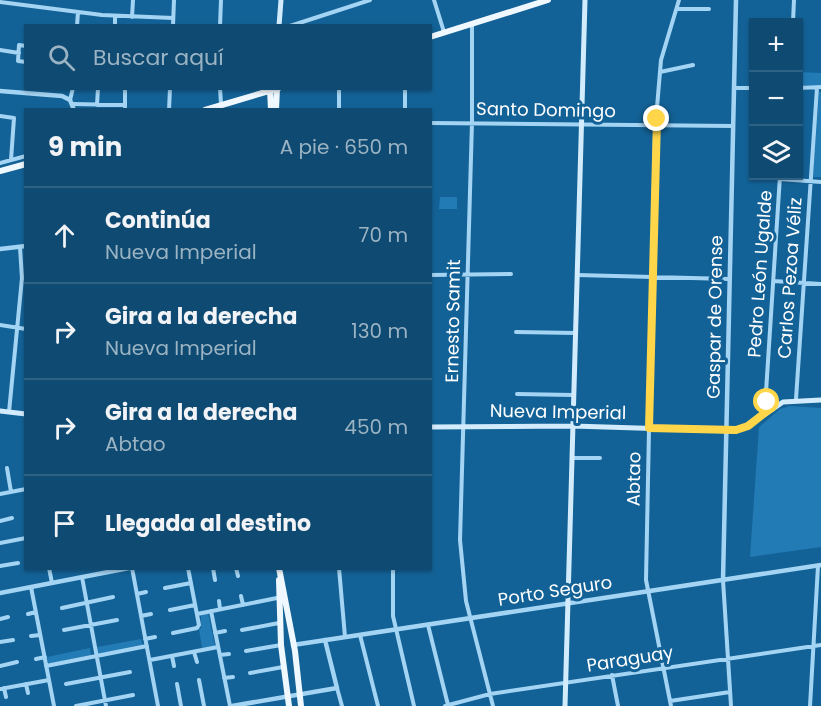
<!DOCTYPE html>
<html lang="es">
<meta charset="utf-8">
<style>
:root{--surface:#0e4a71;--page:#1c5479;--text:#f1f3f6;--muted:#9bb3c3;--line:#2e6284}
body{margin:0;font-family:Poppins,sans-serif;background:var(--page);color:var(--text)}
.controls{position:absolute;right:18px;top:18px;display:grid;overflow:hidden;border-radius:0px;box-shadow:0 2px 4px #0004}
.controls button{width:54px;height:54px;display:grid;place-items:center;padding:0;border:0;border-bottom:2px solid var(--line);background:var(--surface);color:var(--text);font:30px sans-serif}
.stop{position:absolute;width:18px;height:18px;margin:-14px;border:4px solid #ffd54a;border-radius:50%;background:#fff}
.stop.end{background:#ffd54a;border-color:#fff;box-shadow:0 2px 6px #0008}
.list{margin:0;padding:0;list-style:none}
h2{display:flex;justify-content:space-between;align-items:center;height:78px;margin:0;padding:0 24px;font-size:26px}
h2 small{font-size:20px;font-weight:400;color:var(--muted)}
.list li{display:grid;grid-template-columns:39px 1fr auto;gap:18px;align-items:center;box-sizing:border-box;height:96px;padding:0 24px;border-top:2px solid var(--line)}
.list b{display:block;font-size:22px;white-space:nowrap}
.list p{margin:0;font-size:20px;white-space:nowrap;color:var(--muted)}
.list em{font-size:20px;font-style:normal;color:var(--muted)}
.icon{flex:none;width:33px;height:33px;fill:none;stroke:currentColor;stroke-width:2;stroke-linecap:round;stroke-linejoin:round}
.map{position:relative;flex:none;width:821px;height:706px;overflow:hidden}
.search{position:absolute;background:var(--surface);box-shadow:0 2px 4px #0004;left:24px;top:24px;width:408px;height:66px;display:flex;align-items:center;gap:15px;box-sizing:border-box;padding:0 21px;border-radius:0px;color:var(--muted);font-size:22px}
.panel{position:absolute;background:var(--surface);box-shadow:0 2px 4px #0004;left:24px;top:108px;width:408px;height:462px;border-radius:0px}
.map>svg:first-child{display:block}
.green{fill:#227bb4}
.lines{fill:none;stroke-linecap:round;stroke-linejoin:round}
.minor{stroke:#a4d4f3;stroke-width:4}
.tertiary{stroke:#a4d4f3;stroke-width:4.5}
.secondary{stroke:#d3ecfd;stroke-width:5}
.primary{stroke:#f0f8ff;stroke-width:6}
.route{stroke:#ffd54a;stroke-width:8}
.labels{text-anchor:middle;stroke-width:6;stroke-linejoin:round;paint-order:stroke}
.street-label{font-size:18px;fill:#fff;stroke:#136297}
</style>
<div class="map">
<svg width="821" height="706" viewBox="0 0 821 706">
<rect width="100%" height="100%" fill="#136297"/>
<path class="green" d="M799 72 821 73V85L799 86Z
M819 92H821V177H813Z
M440 197H457V209H439Z
M790 406 821 408V547L750 557 759 427 780 409Z
M208 613 215 646 202 648 199 629 201 628V615Z
M141 639 143 646 98 654 97 647Z
M90 648 91 655 48 664 47 657Z"/>
<g class="lines">
<path class="minor" d="M434 0 444 32
M0 2 102 15 173 18
M677 9H709
M132 17 133 0
M793 22 794 0
M472 24V122L460 540 466 601 493 706
M77 26 78 12
M115 26V16
M173 26 174 0
M220 26 221 0
M290 26 370 0
M26 46 19 45 18 61 26 62
M0 50 19 53
M660 72 693 65
M220 88 221 104
M734 88H754
M798 88 821 87
M70 100 73 88
M72 104 125 105
M97 105 98 88
M125 110V88
M169 110 170 88
M339 110V88
M405 110V88
M0 116 14 118 11 160
M430 123 733 126
M0 163 26 156
M780 179 821 182
M430 275 511 274
M577 275 729 279
M773 281 821 284
M0 325 26 329
M516 332 575 333
M517 394 573 395
M796 399 817 88
M771 408 766 392 780 176
M9 412 22 278 20 247
M572 458H600
M7 468 11 492
M0 494 26 489
M0 521 12 518
M0 543 26 538
M0 566 18 563
M49 568 52 583
M132 568 158 706
M213 568 215 580
M236 568 238 576
M339 568 345 637
M393 568V616L414 706
M82 577 106 706
M723 580 731 706
M31 587 54 706
M165 588 191 583
M137 594 146 592
M241 596 243 605
M219 601 220 609
M62 608 113 597
M170 610 195 605
M211 611 230 706
M28 614 36 612
M197 614 277 598
M141 616 151 614
M0 619 8 617
M428 625 448 705
M64 630 117 620
M242 630 279 623
M173 633 197 628 199 625 188 568
M215 633 225 631
M360 635 378 706
M31 636 40 635
M145 639 155 637
M0 642 13 640
M246 651 281 645
M194 652 197 662
M220 655 229 654
M172 656 174 666
M36 659 45 657
M150 660 218 647
M0 666 17 662
M46 666 147 646
M250 673 283 667
M612 675 618 706
M224 678 233 677
M199 680 204 706
M26 684 28 693
M66 684 130 672
M177 684 181 706
M4 688 6 697
M337 688 342 706
M0 689 49 680
M670 701 730 692
M76 706 133 695
M445 706 490 694 821 645
M671 706 646 580 655 131 661 60 679 0
M810 706 818 566"/>
<path class="tertiary" d="M0 91 62 96 70 100 74 110
M0 249 26 246
M723 580 736 0
M0 593 129 568
M293 645 821 565
M232 706 337 688 325 640"/>
<path class="secondary" d="M279 26 281 0
M0 411 26 414
M430 427 573 426 733 431 748 426 783 402 821 400
M565 706 585 0"/>
<path class="primary" d="M430 37 548 0
M270 89 271 110
M205 110 279 88
M276 110 277 88
M0 171 26 164
M279 568 295 651 301 706
M279 580 281 645 289 706"/>
</g>
<g class="lines">
<path class="route" d="M657 119 649 428 736 430 748 426 771 408 767 402"/>
</g>
<g class="labels">
<g class="street-label">
<text transform="translate(546 110) rotate(1)" y="6">Santo Domingo</text>
<text transform="translate(760 274) rotate(-86)" y="6">Pedro León Ugalde</text>
<text transform="translate(790 278) rotate(-86)" y="6">Carlos Pezoa Véliz</text>
<text transform="translate(715 317) rotate(-89)" y="6">Gaspar de Orense</text>
<text transform="translate(453 321) rotate(-89)" y="6">Ernesto Samit</text>
<text transform="translate(558 412) rotate(1)" y="6">Nueva Imperial</text>
<text transform="translate(634 479) rotate(-89)" y="6">Abtao</text>
<text transform="translate(555 591) rotate(-9)" y="6">Porto Seguro</text>
<text transform="translate(630 659) rotate(-9)" y="6">Paraguay</text>
</g>
</g>
</svg>
<div class="controls">
<button>+</button>
<button>−</button>
<button><svg class="icon" aria-label="layers" viewBox="0 0 24 24"><path d="M12 4l9 5-9 5-9-5zM3 14l9 5 9-5"/></svg></button>
</div>
<div class="stop" style="left:767px;top:402px"></div>
<div class="stop end" style="left:657px;top:119px"></div>
<div class="search"><svg class="icon" aria-label="search" viewBox="0 0 24 24"><circle cx="10" cy="10" r="6"/><path d="M15 15l6 6"/></svg>Buscar aquí</div>
<section class="panel">
<h2>9 min<small>A pie · 650 m</small></h2>
<ul class="list">
<li><svg class="icon" aria-label="ahead" viewBox="0 0 24 24"><path d="M12 20V5M6 11l6-6 6 6"/></svg><div><b>Continúa</b><p>Nueva Imperial</p></div><em>70 m</em></li>
<li><svg class="icon" aria-label="right" viewBox="0 0 24 24"><path d="M7 20v-9h11M14 6l5 5-5 5"/></svg><div><b>Gira a la derecha</b><p>Nueva Imperial</p></div><em>130 m</em></li>
<li><svg class="icon" aria-label="right" viewBox="0 0 24 24"><path d="M7 20v-9h11M14 6l5 5-5 5"/></svg><div><b>Gira a la derecha</b><p>Abtao</p></div><em>450 m</em></li>
<li><svg class="icon" aria-label="arrive" viewBox="0 0 24 24"><path d="M6 21V4h12l-3 4 3 4H6"/></svg><div><b>Llegada al destino</b></div></li>
</ul>
</section>
</div>
